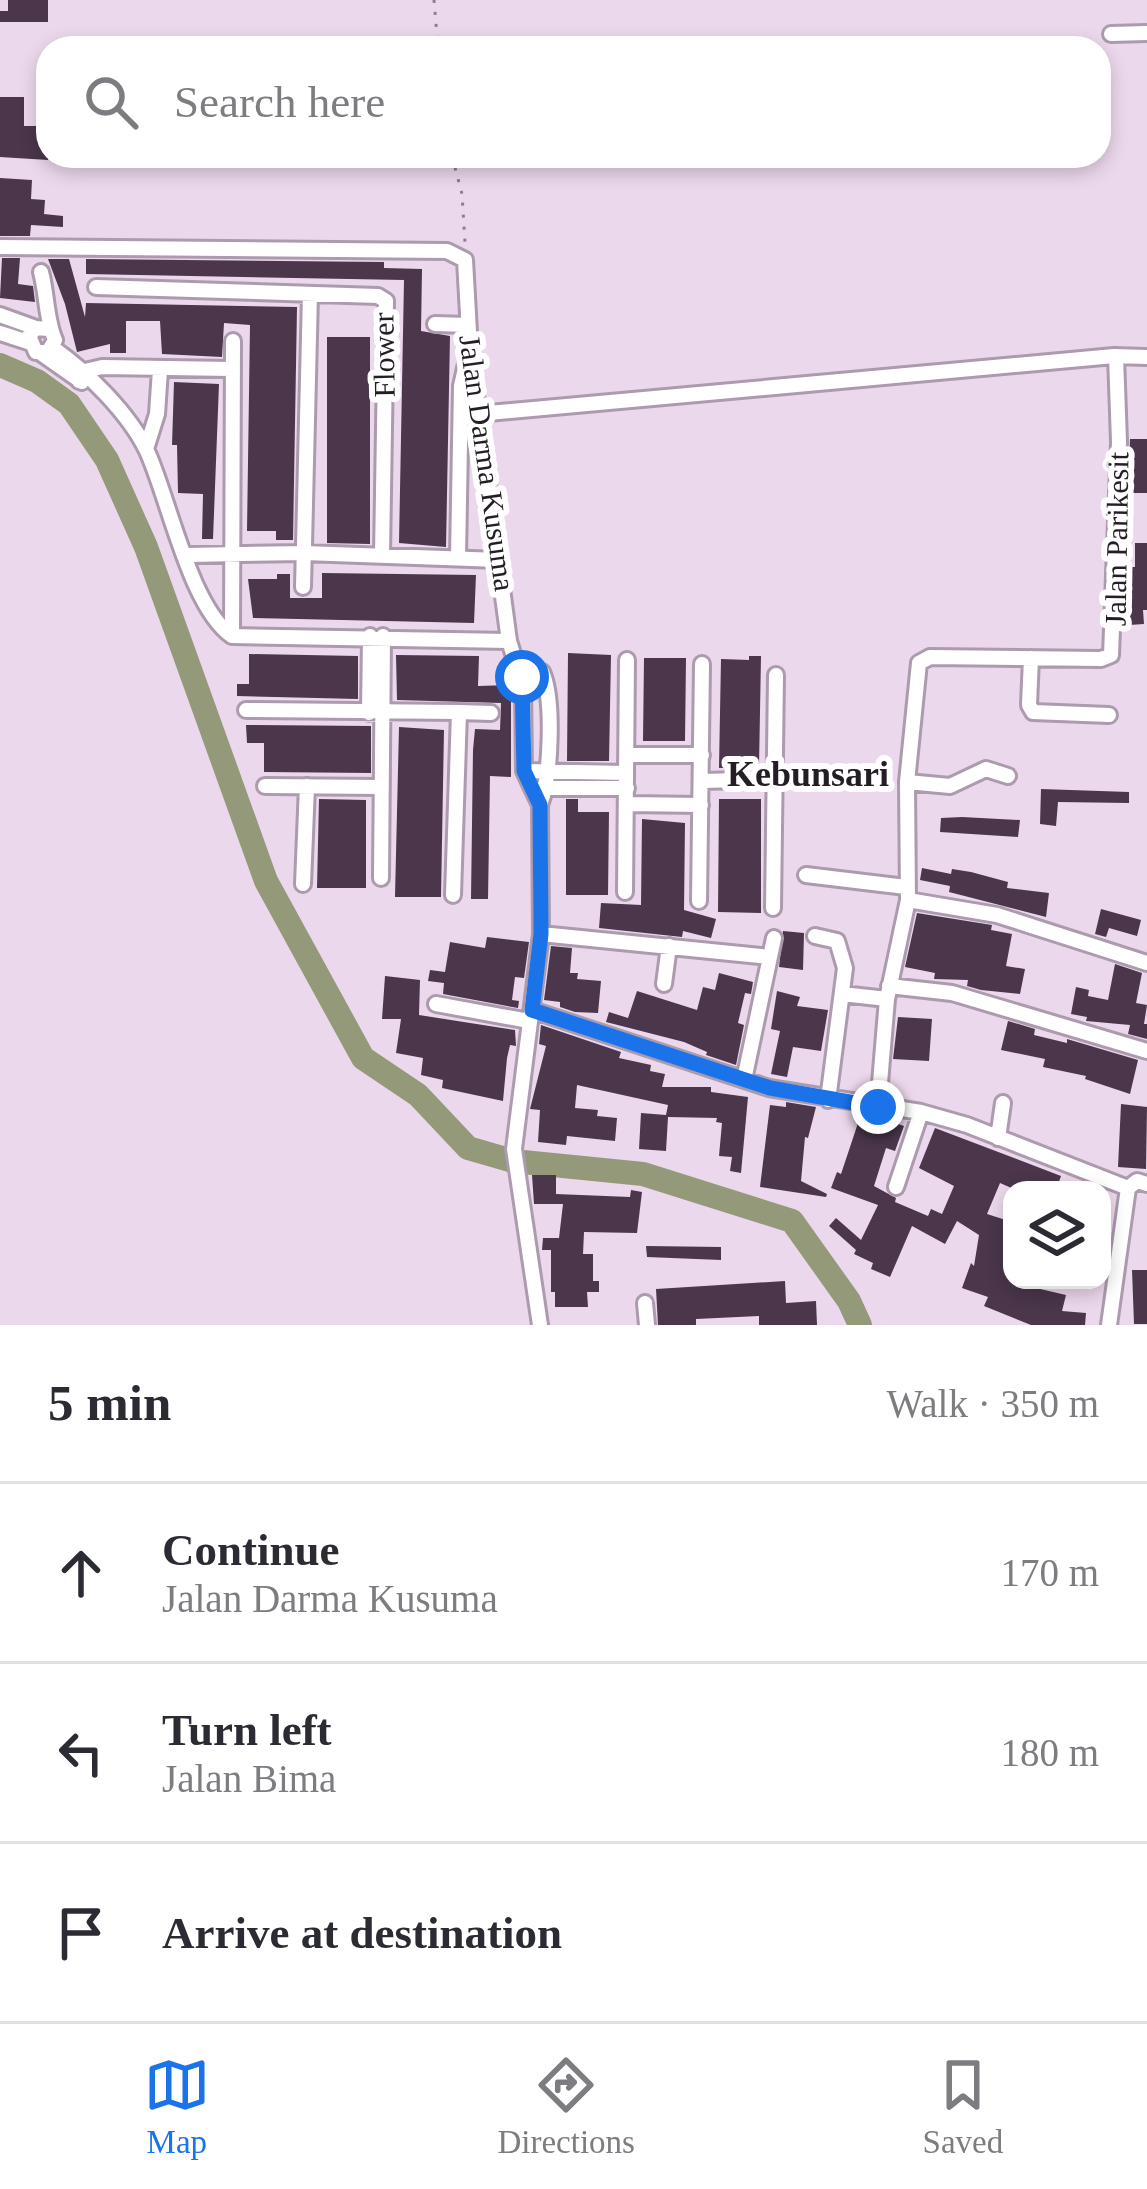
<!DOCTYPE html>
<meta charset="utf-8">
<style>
:root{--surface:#fff;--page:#f7f7f7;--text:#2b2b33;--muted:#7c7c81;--line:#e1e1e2;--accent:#1a73e8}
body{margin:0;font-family:"Times New Roman",serif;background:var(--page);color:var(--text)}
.controls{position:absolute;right:36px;bottom:36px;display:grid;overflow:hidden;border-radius:24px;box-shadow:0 6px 18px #0003}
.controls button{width:108px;height:108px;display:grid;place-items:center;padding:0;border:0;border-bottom:3px solid var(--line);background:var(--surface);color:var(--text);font:60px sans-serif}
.stop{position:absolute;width:36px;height:36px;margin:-27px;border:9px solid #1a73e8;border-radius:50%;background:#fff}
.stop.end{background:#1a73e8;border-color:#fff;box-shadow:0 3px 12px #0008}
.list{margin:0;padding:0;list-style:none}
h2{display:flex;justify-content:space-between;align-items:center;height:156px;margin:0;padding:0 48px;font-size:51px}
h2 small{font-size:39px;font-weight:400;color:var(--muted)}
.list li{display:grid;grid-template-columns:78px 1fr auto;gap:36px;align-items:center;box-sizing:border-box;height:180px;padding:0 48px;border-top:3px solid var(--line)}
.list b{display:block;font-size:45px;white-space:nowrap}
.list p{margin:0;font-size:39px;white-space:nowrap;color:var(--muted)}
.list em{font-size:39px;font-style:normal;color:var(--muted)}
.icon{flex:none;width:66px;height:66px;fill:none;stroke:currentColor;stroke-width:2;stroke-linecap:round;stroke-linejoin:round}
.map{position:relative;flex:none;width:1147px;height:1325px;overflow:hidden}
.search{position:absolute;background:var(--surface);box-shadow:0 6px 18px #0003;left:36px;right:36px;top:36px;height:132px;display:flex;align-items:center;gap:30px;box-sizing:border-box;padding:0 42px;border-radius:36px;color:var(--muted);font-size:45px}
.sheet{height:696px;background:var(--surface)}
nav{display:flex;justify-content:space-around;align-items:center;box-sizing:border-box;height:168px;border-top:3px solid var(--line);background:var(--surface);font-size:33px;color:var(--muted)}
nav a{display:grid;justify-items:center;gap:6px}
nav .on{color:var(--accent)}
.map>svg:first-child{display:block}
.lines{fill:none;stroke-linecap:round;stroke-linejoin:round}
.river{stroke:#949a79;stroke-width:24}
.building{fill:#4b364c}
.minor-casing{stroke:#ac9aad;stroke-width:20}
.path{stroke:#8c7e8c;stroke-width:3;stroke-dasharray:3 9;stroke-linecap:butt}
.minor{stroke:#fff;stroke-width:14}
.route{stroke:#1a73e8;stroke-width:15}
.labels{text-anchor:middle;stroke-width:12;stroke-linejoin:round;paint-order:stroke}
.street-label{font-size:30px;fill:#241d25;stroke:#fff}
.quarter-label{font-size:36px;font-weight:bold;fill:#241d25;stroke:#fff}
</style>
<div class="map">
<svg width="1147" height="1325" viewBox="0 0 1147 1325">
<rect width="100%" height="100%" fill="#ecd8ec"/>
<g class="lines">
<path class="river" d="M0 365 37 381 69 404 107 460 146 547 266 881 363 1058 418 1095 468 1148 513 1161 643 1174 792 1221 849 1301 860 1325"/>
</g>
<path class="building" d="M8 0H48V22H0V11H8Z
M0 97H24V126H48V160L0 157Z
M0 178 32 180 31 199 45 200 44 214 63 216V227L31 225 30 236H0Z
M2 258H20L18 284 33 286 35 302 0 298Z
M48 259H69L85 317 86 303 297 307 293 540H276V531H247L250 325 224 323 222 357 162 354 160 321H126V353H110V344L77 352 65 304Z
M86 259 384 262V268L422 269 421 331 450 336 446 547 399 543 404 280 86 274Z
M327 337H370V544L327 543Z
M174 382 219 384 213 539H202L203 494 178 493 177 445H172Z
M1130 439H1147V493H1128Z
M1135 543H1147V610H1143L1144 624 1129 625 1126 567H1135Z
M322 573 476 575 474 623 253 618 248 579H277V574H290V598H322Z
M568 653 611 655 609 761H567Z
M249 654 358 656V699L237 696V684H249Z
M396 655 479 656 478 686 511 685V777L490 776 488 899H471L473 750 475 729 500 730 501 703 397 700Z
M749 656H761L759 767 719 768 721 659 749 660Z
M644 658H686L685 741H643Z
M246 725 371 726V773L264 772V743H247Z
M399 727 444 730 441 897H395Z
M1041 789 1129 792V803L1058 802 1056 826 1040 824Z
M319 799 366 800V888H317Z
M566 799H578V812H609L608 895H566Z
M719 799H761V913L718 912Z
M962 817 1020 820 1018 837 940 832 941 818Z
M642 819 685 823 684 910 716 919 711 938 683 931 682 937 599 928 601 903 641 905Z
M922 868 951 874 952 869 971 872 1008 882 1007 888 1049 893 1046 917 949 892 950 886 920 880Z
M1101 909 1141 920 1137 936 1109 928 1106 937 1095 934Z
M917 913 992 925 991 930 1012 934 1006 966 1025 969 1020 994 981 990 967 986 968 980 934 979 935 973 905 967Z
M783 931 804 933 803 970 779 967Z
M487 937 529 942 524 978 515 977 512 1000 519 1001 518 1008 443 994 444 983 428 981 430 970 445 972 450 942 485 948Z
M551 946 572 948 570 973H578L577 979 601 981 598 1013 575 1012 560 1007V1002L544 1000Z
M1115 964 1142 973 1136 1003 1147 1005 1144 1024H1147V1039L1128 1034 1130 1025 1086 1021 1087 1017 1071 1014 1076 987 1089 990 1088 996 1108 1000Z
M719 973 753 982 751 994 745 993 738 1023 744 1025 736 1065 706 1055 707 1052 684 1042 606 1022 609 1012 628 1018 637 991 697 1010 703 987 715 990Z
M385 976 420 980 419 1015 515 1030 516 1046 510 1045 507 1058 503 1101 442 1088 443 1080 421 1075 423 1058 396 1053 401 1019H382Z
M777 991 800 997 797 1006 828 1010 821 1051 793 1047 787 1077 771 1074 780 1031 771 1029Z
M898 1017 932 1019 929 1061 893 1059Z
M1008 1021 1035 1029 1034 1035 1067 1043V1039L1138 1060 1130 1094 1085 1079 1086 1076 1043 1067 1045 1059 1001 1050Z
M541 1025 621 1052 619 1058 651 1065 650 1071 665 1074 662 1087H711V1092L748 1097 741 1173 730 1171 732 1157 719 1156 722 1123 716 1122 717 1118 668 1117 666 1151 639 1149 641 1113 666 1115 668 1105 577 1085 575 1108 598 1110 597 1116 617 1118 615 1141 567 1136 566 1145 538 1142 540 1110 530 1109 546 1046 539 1044Z
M786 1102 816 1107 808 1138 805 1137 801 1181 827 1194 826 1197 760 1187 770 1105 786 1107Z
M1121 1104 1147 1107 1146 1169 1118 1167Z
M860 1117 878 1123 880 1118 904 1126 895 1151 886 1148 874 1186 896 1198 895 1202 928 1216 931 1209 942 1214 954 1186 919 1168 935 1128 1061 1176 1056 1190H1016L1000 1183 987 1214 1012 1222V1238L1005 1257 1012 1260V1280H1039L1036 1288 1066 1295 1062 1311 1086 1313 1085 1325H1031L984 1306 988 1297 962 1288 971 1263 974 1266 979 1235 957 1221 945 1244 912 1226 890 1277 871 1269 873 1263 854 1254 856 1250 829 1226 836 1218 861 1240 878 1205 831 1188 837 1172 841 1174Z
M532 1175H556V1194L630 1197 631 1190 642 1192 637 1233 584 1232 583 1254H593V1281H599V1292H587L588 1307H555V1292H551V1250H542L543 1238H559L563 1204H534Z
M646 1246 721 1247V1260L647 1257Z
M1132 1270H1147V1324H1134Z
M785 1281 786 1303 816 1301 817 1325H759V1316L696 1319V1325H658L656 1289Z"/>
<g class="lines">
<defs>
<path id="minor" d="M1111 34 1147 33
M0 247 447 251 465 260 470 350 509 641 523 685 524 771 540 805
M41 272C47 294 46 320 55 340L48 352H36L29 336 36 328 48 329
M96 287 378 296 386 301 382 556
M0 315 36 328
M435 324 468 325
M0 333 28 342
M53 348C86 371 129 413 147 451 169 499 190 607 232 636L509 641
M42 354 82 382
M79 381 85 371 102 367 232 369
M478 414 1114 356 1147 357
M146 449 157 414 160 370
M187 555 304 553 499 560
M458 558 461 386 468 355
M303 587 310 294
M232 636 233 341
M1031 658 1029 705 1033 712 1109 715
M518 665 542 672C554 698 551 777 540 805L541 934 514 1149 540 1325
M246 710 459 712 453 895
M459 712 491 713
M369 713 370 636
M627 755H702
M524 771 626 773
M703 781 775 779
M907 782 950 786 986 769 1008 776
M265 786 381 787
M542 788H627
M627 804 701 805
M806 875 906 887
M381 878 383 636
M303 884 307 786
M625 892 627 660
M908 900 997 915 1147 963
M699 901 702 664
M773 908 776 675
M541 934 770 957
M815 936 837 941 845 968 828 1100
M664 984 669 946
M889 986 952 993 1147 1051
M842 994 887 999
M436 1004 529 1021
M532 1010 769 1088 921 1112 967 1125 1128 1188
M744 1080 774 938
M878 1107 887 999 908 900 907 782 919 663 930 657 1101 659 1111 655 1119 442 1116 356
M998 1138 1003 1103
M896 1187 921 1112
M1128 1188 1137 1181 1147 1184
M645 1303 647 1325
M1109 1325 1128 1188"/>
</defs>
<use href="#minor" class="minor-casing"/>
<path class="path" d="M434 0 438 48
M452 156 462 194 465 243"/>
<use href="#minor" class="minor"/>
</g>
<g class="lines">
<path class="route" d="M522 677 524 771 540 805 541 934 532 1010 770 1088 878 1107"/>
</g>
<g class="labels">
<g class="street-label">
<text transform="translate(384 355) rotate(-91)" y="10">Flower</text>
<text transform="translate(487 463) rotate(82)" y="10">Jalan Darma Kusuma</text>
<text transform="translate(1117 539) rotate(-89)" y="10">Jalan Parikesit</text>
</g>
<g class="quarter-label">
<text x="808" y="786">Kebunsari</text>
</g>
</g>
</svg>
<div class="controls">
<button><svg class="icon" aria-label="layers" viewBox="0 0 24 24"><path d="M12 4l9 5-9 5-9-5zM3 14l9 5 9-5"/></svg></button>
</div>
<div class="stop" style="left:522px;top:677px"></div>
<div class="stop end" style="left:878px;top:1107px"></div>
<div class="search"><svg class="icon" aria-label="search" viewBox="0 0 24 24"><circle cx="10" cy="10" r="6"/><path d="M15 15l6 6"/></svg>Search here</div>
</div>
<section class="sheet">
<h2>5 min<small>Walk · 350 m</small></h2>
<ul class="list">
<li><svg class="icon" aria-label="ahead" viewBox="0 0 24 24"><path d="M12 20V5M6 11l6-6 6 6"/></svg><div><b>Continue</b><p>Jalan Darma Kusuma</p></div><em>170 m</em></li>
<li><svg class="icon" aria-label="left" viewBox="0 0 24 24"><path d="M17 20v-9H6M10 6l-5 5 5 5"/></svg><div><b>Turn left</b><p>Jalan Bima</p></div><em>180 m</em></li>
<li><svg class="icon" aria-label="arrive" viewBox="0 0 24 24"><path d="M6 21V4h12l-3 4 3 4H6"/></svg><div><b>Arrive at destination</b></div></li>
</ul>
</section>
<nav>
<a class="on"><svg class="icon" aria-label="map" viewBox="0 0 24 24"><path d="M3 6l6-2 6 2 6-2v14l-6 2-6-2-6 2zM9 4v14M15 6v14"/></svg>Map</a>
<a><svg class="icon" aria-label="directions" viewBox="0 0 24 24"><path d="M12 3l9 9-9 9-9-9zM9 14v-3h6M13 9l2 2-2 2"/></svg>Directions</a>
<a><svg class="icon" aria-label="saved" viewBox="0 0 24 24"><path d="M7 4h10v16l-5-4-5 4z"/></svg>Saved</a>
</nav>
